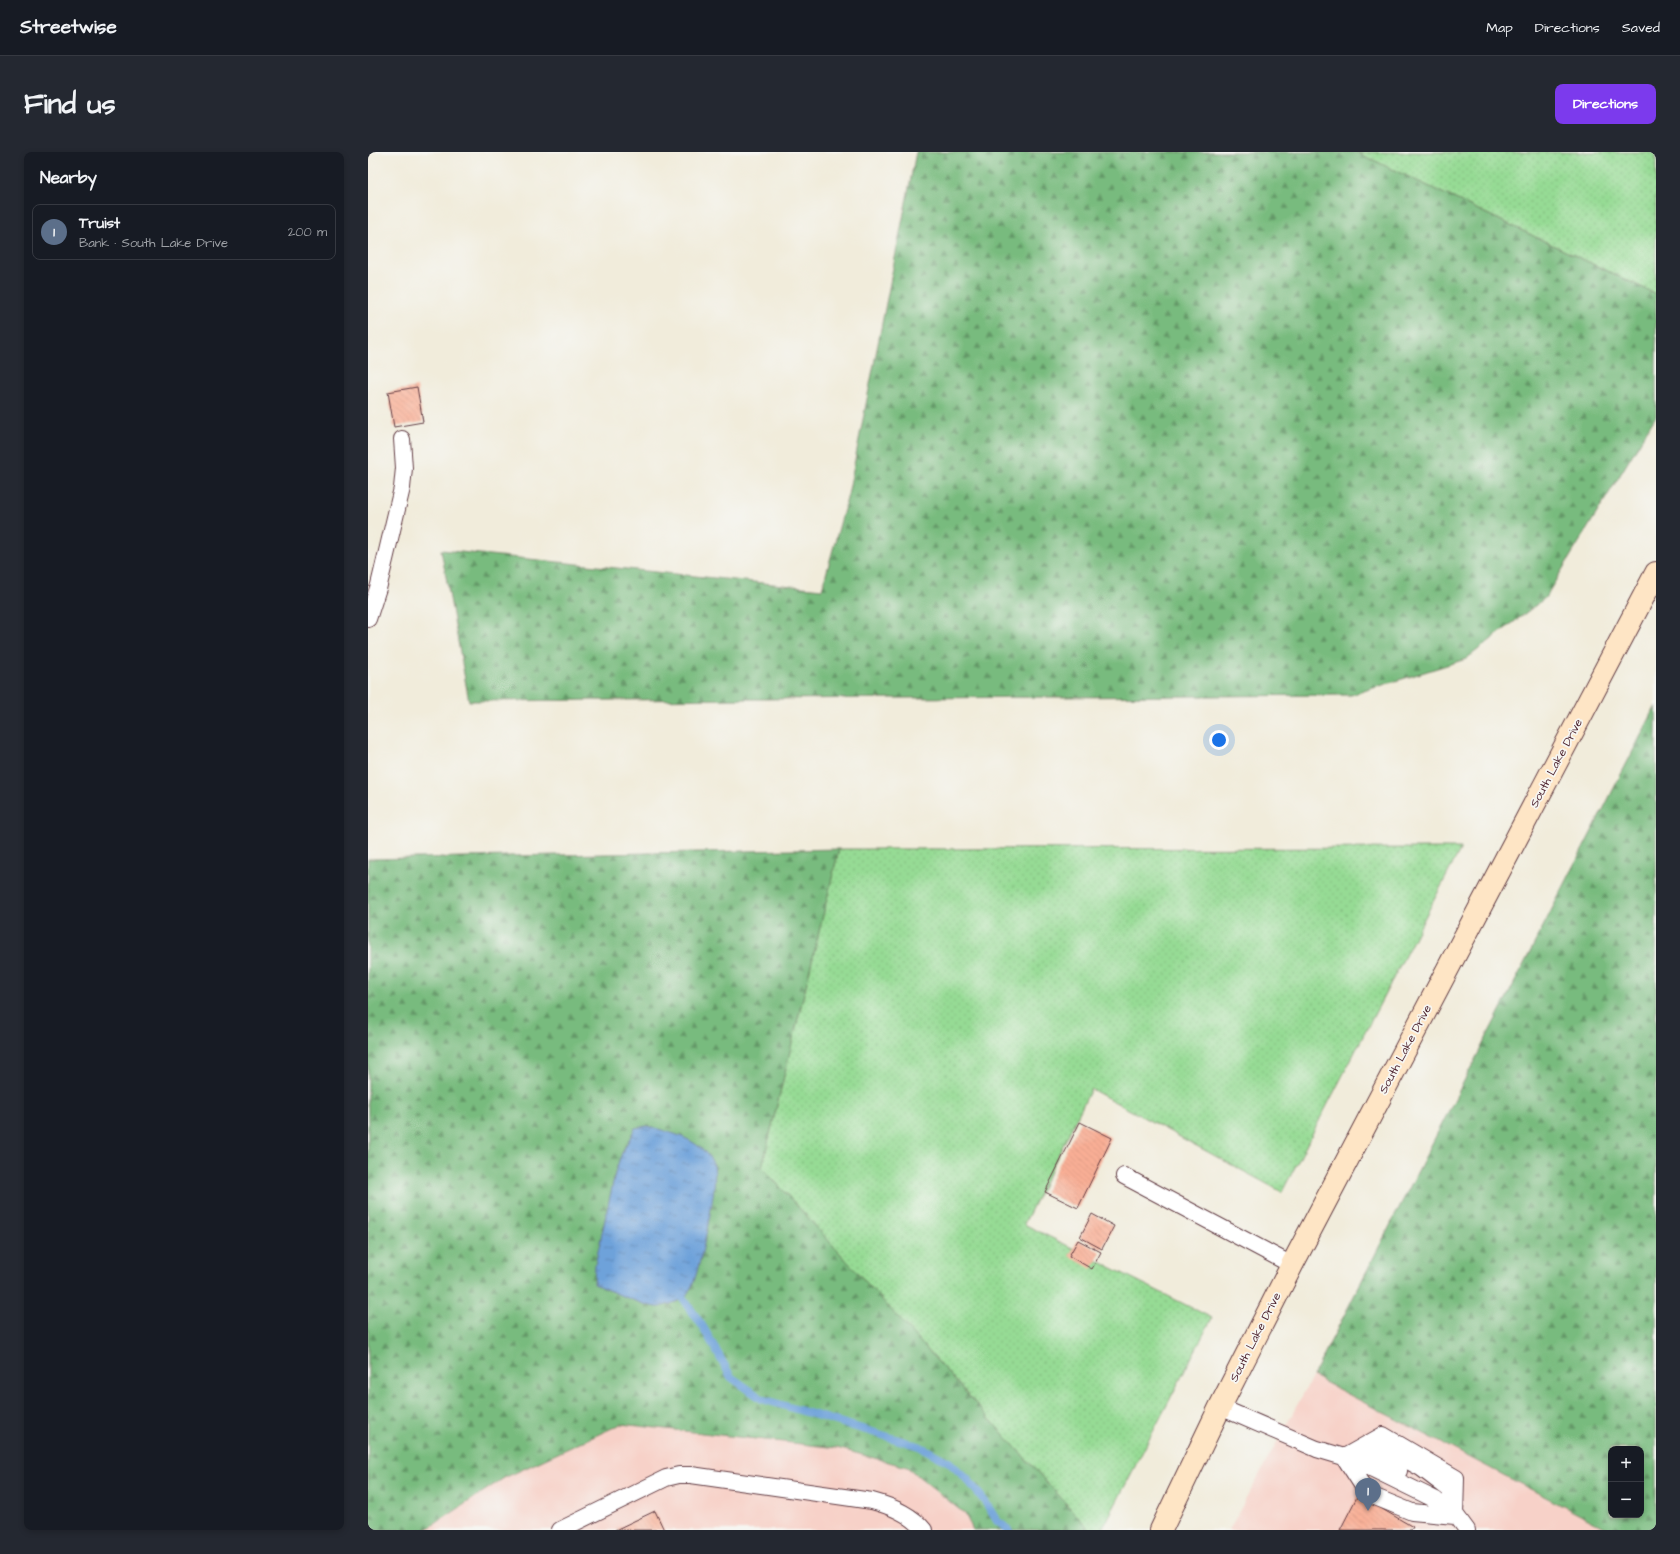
<!DOCTYPE html>
<meta charset="utf-8">
<style>
:root{--surface:#171b24;--page:#242831;--text:#f1f3f6;--muted:#9ea1a6;--line:#363941;--accent:#7c3aed}
body{margin:0;font-family:"Architects Daughter",sans-serif;background:var(--page);color:var(--text)}
.controls{position:absolute;right:12px;bottom:12px;display:grid;overflow:hidden;border-radius:8px;box-shadow:0 2px 6px #0003}
.controls button{width:36px;height:36px;display:grid;place-items:center;padding:0;border:0;border-bottom:1px solid var(--line);background:var(--surface);color:var(--text);font:20px sans-serif}
.you{position:absolute;left:851px;top:588px;width:14px;height:14px;margin:-10px;border:3px solid #fff;border-radius:50%;background:#1a73e8;box-shadow:0 0 0 6px #1a73e833}
.badge{display:grid;place-items:center;width:26px;height:26px;border-radius:50%;background:var(--accent);color:#fff;font-size:13px;font-weight:700}
.pin{position:absolute;translate:-50% -33px;filter:drop-shadow(0 1px 2px #0008)}
.pin::after{content:'';position:absolute;top:21px;width:14px;height:12px;background:inherit;clip-path:polygon(0 0,100% 0,50% 100%)}
.list{margin:0;padding:0;list-style:none}
h2{display:flex;justify-content:space-between;align-items:center;height:52px;margin:0;padding:0 16px;font-size:17px}
h2 small{font-size:13px;font-weight:400;color:var(--muted)}
.list li{display:grid;grid-template-columns:26px 1fr auto;gap:12px;align-items:center;box-sizing:border-box;height:56px;margin:0 8px 8px;padding:0 8px;border:1px solid var(--line);border-radius:8px}
.list b{display:block;font-size:15px;white-space:nowrap}
.list p{margin:0;font-size:13px;white-space:nowrap;color:var(--muted)}
.list em{font-size:13px;font-style:normal;color:var(--muted)}
.map{position:relative;flex:none;width:1288px;height:1378px;overflow:hidden;border-radius:8px}
header{display:flex;align-items:center;gap:24px;box-sizing:border-box;height:56px;padding:0 20px;background:var(--surface);border-bottom:1px solid var(--line)}
header strong{font-size:19px}
nav{display:flex;gap:22px;margin-inline-start:auto;font-size:14px}
.intro{display:flex;align-items:center;justify-content:space-between;box-sizing:border-box;height:96px;padding:0 24px}
h1{margin:0;font-size:28px}
.button{padding:10px 18px;border-radius:8px;background:var(--accent);color:#fff;font-size:14px;font-weight:700}
main{display:flex;gap:24px;padding:0 24px}
aside{flex:1;background:var(--surface);border-radius:8px;box-shadow:0 2px 6px #0003}
.map>svg:first-child{display:block}
.built{fill:#f7d1c8}
.grass{fill:url(#grass-dots);stroke:#707d60}
.forest{fill:url(#forest-firs);stroke:#616d54;fill-rule:evenodd}
.water{fill:url(#water-ripples);stroke:#5c6082}
.lines{fill:none;stroke-linecap:round;stroke-linejoin:round}
.stream{stroke:#6ea2da;stroke-width:8}
.building{fill:url(#building-back-hatch)}
.service-casing{stroke:#633e45;stroke-width:18}
.secondary-casing{stroke:#633e45;stroke-width:24}
.service{stroke:#fff;stroke-width:16}
.secondary{stroke:#fee5c5;stroke-width:22}
.labels{text-anchor:middle;stroke-width:3.5;stroke-linejoin:round;paint-order:stroke}
.street-label{font-size:12px;fill:#4a1f2b;stroke:#f6f6f2}
</style>
<header>
<strong>Streetwise</strong>
<nav><a>Map</a><a>Directions</a><a>Saved</a></nav>
</header>
<div class="intro"><h1>Find us</h1><a class="button">Directions</a></div>
<main>
<aside>
<h2>Nearby<small></small></h2>
<ul class="list">
<li><span class="badge" style="background:#5c6f8a">1</span><div><b>Truist</b><p>Bank · South Lake Drive</p></div><em>200 m</em></li>
</ul>
</aside>
<div class="map">
<svg width="1288" height="1378" viewBox="0 0 1288 1378">
<defs>
<pattern id="grass-dots" width="8" height="8" patternUnits="userSpaceOnUse"><rect width="8" height="8" fill="#96db94"/><path d="M2 2h.1M6 6h.1" fill="none" stroke="#83bc80" stroke-width="1.8" stroke-linecap="round"/></pattern>
<pattern id="forest-firs" width="22" height="20" patternUnits="userSpaceOnUse"><rect width="22" height="20" fill="#78bb7e"/><path d="M5 1l3.5 6h-7zM16 11l3.5 6h-7z" fill="#649767"/></pattern>
<pattern id="water-ripples" width="26" height="14" patternUnits="userSpaceOnUse"><rect width="26" height="14" fill="#6ea2da"/><path d="M2 4q2-2 4 0t4 0M15 11q2-2 4 0t4 0" fill="none" stroke="#5c83b1"/></pattern>
<pattern id="building-back-hatch" width="6" height="6" patternUnits="userSpaceOnUse"><rect width="6" height="6" fill="#f9af95"/><path d="M-1 5l2 2M0 0l6 6M5-1l2 2" fill="none" stroke="#d79681"/></pattern>
</defs>
<rect width="100%" height="100%" fill="#f6f6f2"/>
<filter id="ink" filterUnits="userSpaceOnUse"><feTurbulence type="fractalNoise" baseFrequency=".025" numOctaves="2"/><feDisplacementMap in="SourceGraphic" scale="8" xChannelSelector="R" yChannelSelector="G"/><feConvolveMatrix kernelMatrix="1 2 1 2 8 2 1 2 1" color-interpolation-filters="sRGB"/></filter>
<filter id="wash" filterUnits="userSpaceOnUse"><feTurbulence type="fractalNoise" baseFrequency=".012" numOctaves="4" result="noise"/><feDisplacementMap in="SourceGraphic" scale="16" xChannelSelector="R" yChannelSelector="G"/><feGaussianBlur stdDeviation="0.9" result="paint"/><feColorMatrix in="noise" values="0 0 0 0 0 0 0 0 0 0 0 0 0 0 0 0 0 1.4 0 .05"/><feComposite in="paint" operator="in"/></filter>
<g filter="url(#wash)">
<rect width="100%" height="100%" fill="#f1ecdb"/>
<path class="built" d="M945 1224 1241 1378H861Z
M253 1272 469 1296 539 1315 597 1362 605 1378H58L136 1326Z"/>
<path class="grass" d="M988 0H1288V142Z
M1093 696 914 1040 723 937 656 1072 844 1166 734 1378H722L394 1015 471 697Z"/>
<path class="forest" d="M548 0H988L1288 142V264L1177 446 1098 507 983 543 101 549 73 398 454 437 480 343Z
M1288 554V1378H1241L945 1224ZM1243 1297H1273V1363H1243Z
M471 697 394 1015 722 1378H605L597 1362 539 1315 469 1296 253 1272 136 1326 58 1378H0V707Z"/>
<path class="water" d="M279 974C304 981 331 986 345 1011 353 1024 332 1115 325 1132 323 1136 320 1141 317 1145 312 1150 298 1153 292 1155 282 1157 238 1137 226 1132L227 1113 248 1017 254 1001 267 976Z"/>
<g class="lines">
<path class="stream" d="M315 1146 335 1175 363 1225 394 1247 551 1294 581 1310 600 1328 618 1351 629 1369 641 1378"/>
</g>
<g id="blocks">
<path class="building" d="M49 235 55 270 26 275 20 240Z
M712 970 744 986 710 1056 677 1040Z
M724 1062 746 1074 734 1097 712 1085Z
M710 1088 733 1100 724 1117 701 1104Z
M990 1343 1045 1375 1043 1378H972Z
M287 1359 296 1378H247Z"/>
</g>
</g>
<g filter="url(#ink)">
<use href="#blocks" fill-opacity="0" stroke="#633e45" stroke-width="1"/>
<g class="lines">
<defs>
<path id="service" d="M0 467 11 433 34 336 36 316 34 287
M756 1024 924 1113
M852 1255 949 1297 976 1305 1005 1317 1068 1348 1087 1364
M995 1301 1016 1296 1053 1316 1082 1338 1085 1353
M976 1305 1015 1283 1088 1326 1087 1364
M976 1305 1000 1342 1044 1360 1087 1364
M984 1305 1007 1304 1031 1319
M1082 1355 1099 1378
M192 1378 298 1326 311 1323H323L504 1349C523 1354 543 1362 556 1378"/>
<path id="secondary" d="M793 1378 852 1255 924 1113 1288 421"/>
</defs>
<use href="#service" class="service-casing"/>
<use href="#secondary" class="secondary-casing"/>
<use href="#service" class="service"/>
<use href="#secondary" class="secondary"/>
</g>
</g>
<g class="labels">
<g class="street-label">
<text transform="translate(1188 611) rotate(-62)" y="4">South Lake Drive</text>
<text transform="translate(1037 897) rotate(-62)" y="4">South Lake Drive</text>
<text transform="translate(887 1185) rotate(-63)" y="4">South Lake Drive</text>
</g>
</g>
</svg>
<div class="controls">
<button>+</button>
<button>−</button>
</div>
<div class="you"></div>
<div class="pin badge" style="left:1000px;top:1359px;background:#5c6f8a">1</div>
</div>
</main>
